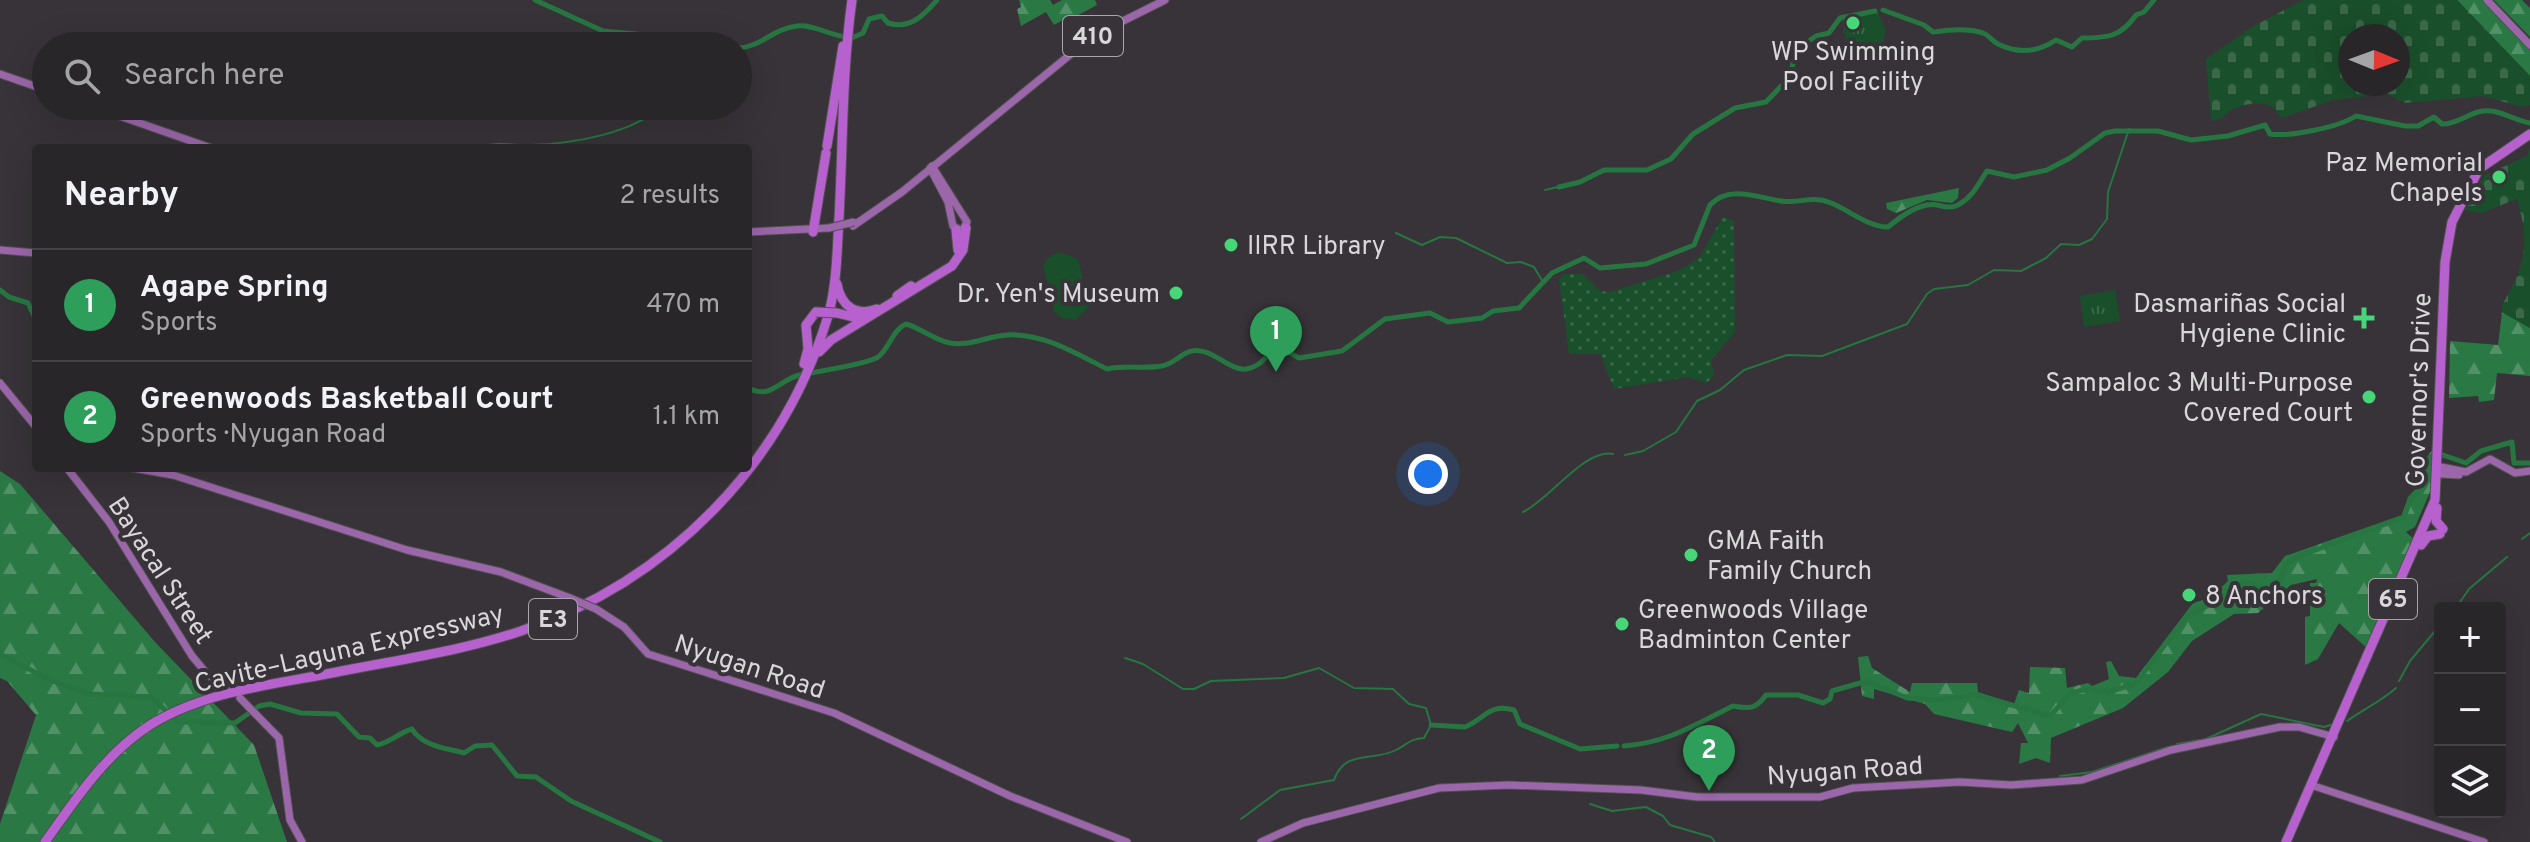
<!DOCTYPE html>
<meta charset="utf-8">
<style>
:root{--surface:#29262a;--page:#312e32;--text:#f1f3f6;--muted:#a5a5a8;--line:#454347;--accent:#1a73e8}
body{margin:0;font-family:Overpass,sans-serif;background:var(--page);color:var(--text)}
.controls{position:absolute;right:24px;bottom:24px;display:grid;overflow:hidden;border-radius:8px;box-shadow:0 8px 32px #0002}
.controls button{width:72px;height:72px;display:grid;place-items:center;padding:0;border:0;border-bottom:2px solid var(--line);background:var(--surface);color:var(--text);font:40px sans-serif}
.compass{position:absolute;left:2338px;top:24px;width:72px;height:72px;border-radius:50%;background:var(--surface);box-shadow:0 8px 32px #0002;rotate:91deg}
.you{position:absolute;left:1428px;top:474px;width:28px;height:28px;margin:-20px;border:6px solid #fff;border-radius:50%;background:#1a73e8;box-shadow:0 0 0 12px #1a73e833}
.badge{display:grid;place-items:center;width:52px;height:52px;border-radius:50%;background:var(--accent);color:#fff;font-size:26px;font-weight:700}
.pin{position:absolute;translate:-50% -66px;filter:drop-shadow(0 2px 4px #0008)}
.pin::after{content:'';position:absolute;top:42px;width:28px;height:24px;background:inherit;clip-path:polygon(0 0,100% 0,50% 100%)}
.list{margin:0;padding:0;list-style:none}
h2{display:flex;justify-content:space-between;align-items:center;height:104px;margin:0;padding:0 32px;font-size:34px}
h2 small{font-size:26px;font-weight:400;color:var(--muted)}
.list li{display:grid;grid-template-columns:52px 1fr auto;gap:24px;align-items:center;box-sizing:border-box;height:112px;padding:0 32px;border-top:2px solid var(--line)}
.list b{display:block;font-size:30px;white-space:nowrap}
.list p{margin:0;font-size:26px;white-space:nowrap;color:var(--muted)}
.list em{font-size:26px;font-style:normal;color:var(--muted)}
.icon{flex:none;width:44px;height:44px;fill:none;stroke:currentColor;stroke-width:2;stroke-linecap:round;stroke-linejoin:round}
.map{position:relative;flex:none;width:2530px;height:842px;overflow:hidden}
.search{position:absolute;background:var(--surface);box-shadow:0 8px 32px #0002;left:32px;top:32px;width:720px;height:88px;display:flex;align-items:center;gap:20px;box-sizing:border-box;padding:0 28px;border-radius:44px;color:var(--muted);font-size:30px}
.panel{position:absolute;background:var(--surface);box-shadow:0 8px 32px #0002;left:32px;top:144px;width:720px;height:328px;border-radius:8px}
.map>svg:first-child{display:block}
.grass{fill:url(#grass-dots)}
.forest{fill:url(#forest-firs)}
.cemetery{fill:url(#cemetery-stones);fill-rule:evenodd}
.park{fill:url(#park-tufts)}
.pitch{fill:#1a4f2b}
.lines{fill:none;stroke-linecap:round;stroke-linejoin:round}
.stream{stroke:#277642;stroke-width:2}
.river{stroke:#277642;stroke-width:5}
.major-casing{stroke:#525053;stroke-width:9}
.highway-casing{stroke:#525053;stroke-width:11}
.major{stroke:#9b66aa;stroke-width:7}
.highway{stroke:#b661ce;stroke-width:9}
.major-bridge-casing{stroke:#525053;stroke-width:9;stroke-linecap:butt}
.highway-bridge-casing{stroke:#525053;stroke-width:11;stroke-linecap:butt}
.major-bridge{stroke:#9b66aa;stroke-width:7}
.highway-bridge{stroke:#b661ce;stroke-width:9}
.poi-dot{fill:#47d779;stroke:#373338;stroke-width:3}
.labels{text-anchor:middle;stroke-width:8;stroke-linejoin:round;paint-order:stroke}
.shield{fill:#373338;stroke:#a8a6a9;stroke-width:2}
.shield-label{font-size:24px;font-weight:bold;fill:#d9d7da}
.poi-label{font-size:26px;fill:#d9d7da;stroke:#373338;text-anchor:end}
.street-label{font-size:26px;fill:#d9d7da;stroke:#373338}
</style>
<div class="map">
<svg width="2530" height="842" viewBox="0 0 2530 842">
<defs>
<pattern id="grass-dots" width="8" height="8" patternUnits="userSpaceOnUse" patternTransform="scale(2)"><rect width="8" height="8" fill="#1a4f2b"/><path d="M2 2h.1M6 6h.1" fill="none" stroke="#3b6849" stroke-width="1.8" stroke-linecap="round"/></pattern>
<pattern id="forest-firs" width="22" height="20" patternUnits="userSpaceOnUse" patternTransform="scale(2)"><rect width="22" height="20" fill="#2a7844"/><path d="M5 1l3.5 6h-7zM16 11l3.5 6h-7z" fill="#529167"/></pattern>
<pattern id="cemetery-stones" width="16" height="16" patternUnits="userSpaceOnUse" patternTransform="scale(2)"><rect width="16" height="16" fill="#1a4f2b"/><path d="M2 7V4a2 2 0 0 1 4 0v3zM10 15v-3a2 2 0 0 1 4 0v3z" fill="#3b6849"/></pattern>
<pattern id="park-tufts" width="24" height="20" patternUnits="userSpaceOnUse" patternTransform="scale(2)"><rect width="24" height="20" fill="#1a4f2b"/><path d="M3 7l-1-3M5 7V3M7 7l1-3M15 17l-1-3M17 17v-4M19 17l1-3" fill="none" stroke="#3b6849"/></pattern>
</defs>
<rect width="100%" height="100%" fill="#373338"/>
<path class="grass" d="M1723 217 1734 220 1735 332 1711 360 1714 375 1707 383 1688 377 1614 389 1600 354H1569L1559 279 1564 274H1583L1600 291 1609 292 1678 271 1699 258Z"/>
<path class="forest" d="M1019 0H1050L1053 5 1062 0H1095L1097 5 1065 22 1063 20 1054 25 1046 12 1021 26 1017 9 1021 7Z
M2457 0H2484L2530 48V76Z
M2494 0H2522L2530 8V37Z
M1959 188 1958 198 1952 203 1927 200 1896 213 1887 209 1886 203Z
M2502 312 2530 328V376L2497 373 2494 400 2479 402 2478 396 2449 398 2450 341 2498 345Z
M2435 447 2434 492H2430L2415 527 2406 532 2416 541 2368 649 2339 623 2318 659 2305 665V617L2310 616V583H2316L2317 579 2291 585 2258 613 2234 614 2192 641 2168 672 2123 708 2051 738 2050 763 2036 758 2019 764 2021 743H2028L2018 723 2012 732 1934 714 1925 704 1874 689V699L1862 696 1858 657 1868 656 1872 668 1910 692 1912 683H1977L1978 692 2014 704 2019 690 2029 693 2030 667 2065 668 2067 688 2088 683 2092 686 2109 679 2106 662 2111 661 2119 676 2136 678 2193 603 2210 598 2228 581 2227 575 2272 573 2285 556 2402 515 2408 497 2425 479 2420 465Z
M0 471 20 484 155 642 254 745 287 842H0V824L36 715 7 681 0 678Z"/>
<path class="cemetery" d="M2303 0H2457L2530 76V105L2522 107 2483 96 2405 103 2387 94 2333 100 2282 118C2279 116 2277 111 2274 108 2261 98 2230 106 2223 118L2211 121 2206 59 2252 27ZM2398 36V84H2350V36Z
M2530 148V328L2502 312V305C2526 265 2530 244 2517 199L2481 213 2465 210 2485 175 2527 156Z"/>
<path class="park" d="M1878 13 1885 29 1883 53 1850 61 1842 19Z
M2115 290 2120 321 2084 327 2080 296Z"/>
<path class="pitch" d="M1059 252 1078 259 1089 307 1075 320 1062 318 1054 312 1043 265 1049 257Z"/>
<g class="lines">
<path class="stream" d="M710 46 711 45
M481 148C497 140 512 146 530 145 570 144 633 134 661 106
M1545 190 1558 187
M1396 233 1422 245 1440 237 1456 238 1507 263 1521 262 1534 267 1543 282
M1625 455 1643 451 1676 432 1697 401 1720 390 1744 370 1787 355 1822 356 1907 324 1927 294 1934 289 1968 285 1994 270 2021 271 2046 258 2061 244 2079 245 2092 239 2107 219 2108 192 2129 129
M1523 512C1549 500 1585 448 1613 454
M2522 539 2530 533
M2456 608 2469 589 2507 557
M1125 658 1143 664 1183 689H1194L1211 681 1284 678 1319 668 1354 688 1393 689 1409 704 1426 708 1431 725 1424 738C1410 739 1409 743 1398 749 1374 763 1345 748 1334 780L1280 790 1241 819
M2399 681 2410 661 2440 625
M2347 721C2364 709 2380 702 2396 688
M2206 739 2261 714 2324 727 2334 724
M2177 744 2200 740
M2060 776 2092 772 2168 747
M1590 804 1612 811 1646 807 1663 816 1670 825 1711 837 1715 842"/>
<path class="river" d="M535 0 603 31 646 35 661 42 716 46
M1883 10 1924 25 1933 32C1950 30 1966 28 1983 33 1989 35 1992 41 1998 44 2018 54 2038 52 2056 40L2072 47 2082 38C2107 38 2121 37 2136 15L2144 12 2154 0
M738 48C761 47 772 29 797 26 816 24 835 39 854 37L863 33 869 19 882 16 888 23C910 30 924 15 937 0
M1559 187 1580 182 1604 170H1647L1671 159 1693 134 1735 108 1766 102 1789 78 1797 49 1816 36 1829 33 1840 18 1875 11
M0 290 9 297 28 303 36 320
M748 388C771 400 779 380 799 375 814 372 869 364 878 357 890 348 892 330 906 324 920 328 932 338 946 342 967 348 987 336 1007 335 1044 333 1076 354 1107 369 1126 365 1144 369 1162 366 1178 363 1183 348 1201 351 1216 353 1232 371 1246 369 1272 365 1265 337 1299 358L1342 351 1385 319 1430 313 1448 322 1482 318 1493 311 1519 308 1552 273 1584 258 1600 268 1646 264 1694 245 1710 205C1729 184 1759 198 1781 201 1798 204 1813 195 1831 203 1849 210 1868 227 1888 227 1899 218 1912 208 1927 205 1938 202 1946 211 1958 205 1973 197 1978 184 1987 171L2014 177 2047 170 2070 158 2105 133 2115 131H2158L2191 140 2228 136 2265 125 2270 134C2290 137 2339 127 2356 116L2405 126H2418L2434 117 2442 124C2461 124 2473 108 2492 111 2505 113 2517 121 2530 123
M0 654 50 680 90 694 151 697 178 722 235 723 259 706 270 704 301 713 337 714 359 737 370 738 377 745C392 742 398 733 412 729 422 746 446 748 464 753L475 746 492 745 517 776 536 777 571 801 660 842
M1431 725 1465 727C1486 718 1489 703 1514 710L1520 724 1580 749 1617 746
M1624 746C1670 742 1694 725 1733 706 1750 709 1756 709 1766 695H1798L1823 703 1830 699 1832 691 1867 681 1907 698 1935 700 1977 695 2050 716 2071 693 2087 689 2108 692 2135 684 2187 616 2217 601 2235 586 2246 582 2269 589 2278 586 2286 564 2297 557 2404 517 2411 498 2429 479 2424 467 2431 456 2443 455 2466 463 2481 451 2512 442 2514 463H2530"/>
<defs>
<path id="major" d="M2487 0 2530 45
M0 74 46 90
M91 106 211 148
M930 168 948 202 953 226 962 231 967 222 932 166
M853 226 902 192 1093 36 1165 0
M748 232 829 228
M0 250 36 253
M0 383 36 427
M2441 467 2466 472 2490 459 2515 473 2530 471
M67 468 109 522 192 656 208 675 227 686
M133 468 173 475 407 550 501 572 570 598
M2441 474 2459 475
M596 609 624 627 648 654 834 713 1010 796 1127 842
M240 698 279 738 290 820 302 842
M2311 785 2484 842
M1261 842 1303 823 1439 788 1508 785 1641 790 1697 797H1820L1853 788 1960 782 2011 785 2082 780 2171 750 2280 727H2299L2334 737"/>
<path id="highway" d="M827 146 843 46
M956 230 958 250
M813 232 826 153
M837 284C841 306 856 317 877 309
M897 296 911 286
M837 313 857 318 868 315
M819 352 831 340 952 266 963 250 966 228
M804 364 808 349 806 325 816 312
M2437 508 2436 521 2443 529
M2421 545 2428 536 2440 534
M45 842C76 799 105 754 150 725 208 689 281 684 347 670 404 659 465 650 521 631 668 581 783 465 828 316 837 285 837 250 839 218 843 146 842 71 852 0
M2286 842 2435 500 2445 262 2452 222 2479 169 2530 134"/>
</defs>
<use href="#major" class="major-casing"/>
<use href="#highway" class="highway-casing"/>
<use href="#major" class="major"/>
<use href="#highway" class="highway"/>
<defs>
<path id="major-bridge" d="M829 228 854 222
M570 598 596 609"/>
<path id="highway-bridge" d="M816 312 837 313"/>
</defs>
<use href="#major-bridge" class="major-bridge-casing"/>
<use href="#highway-bridge" class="highway-bridge-casing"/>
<use href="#major-bridge" class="major-bridge"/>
<use href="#highway-bridge" class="highway-bridge"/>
</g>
<g class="poi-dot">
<circle cx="1853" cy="23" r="8"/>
<circle cx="2499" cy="177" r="8"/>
<circle cx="1231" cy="245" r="8"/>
<circle cx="1176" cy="293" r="8"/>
<path d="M2360 306h8v8h8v8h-8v8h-8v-8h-8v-8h8z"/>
<circle cx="2369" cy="397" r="8"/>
<circle cx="1691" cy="555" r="8"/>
<circle cx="2189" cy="595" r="8"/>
<circle cx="1622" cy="624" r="8"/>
</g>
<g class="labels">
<g class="shield">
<rect x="1063" y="16" width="60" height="40" rx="6"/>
<rect x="2369" y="579" width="48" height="40" rx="6"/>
<rect x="529" y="599" width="48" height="40" rx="6"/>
</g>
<g class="shield-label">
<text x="1093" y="44">410</text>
<text x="2393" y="607">65</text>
<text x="553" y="627">E3</text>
</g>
<g class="poi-label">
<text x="1853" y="60" text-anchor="middle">WP Swimming<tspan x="1853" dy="30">Pool Facility</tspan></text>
<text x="2483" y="171">Paz Memorial<tspan x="2483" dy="30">Chapels</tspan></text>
<text x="1247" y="254" text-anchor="start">IIRR Library</text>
<text x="1160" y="302">Dr. Yen's Museum</text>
<text x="2346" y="312">Dasmariñas Social<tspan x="2346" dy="30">Hygiene Clinic</tspan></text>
<text x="2353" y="391">Sampaloc 3 Multi-Purpose<tspan x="2353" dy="30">Covered Court</tspan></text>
<text x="1707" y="549" text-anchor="start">GMA Faith<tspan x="1707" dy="30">Family Church</tspan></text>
<text x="2205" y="604" text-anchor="start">8 Anchors</text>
<text x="1638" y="618" text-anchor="start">Greenwoods Village<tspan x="1638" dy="30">Badminton Center</tspan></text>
</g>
<g class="street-label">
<text transform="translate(2418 390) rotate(-88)" y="9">Governor's Drive</text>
<text transform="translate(161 570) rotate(57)" y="9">Bayacal Street</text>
<text transform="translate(349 648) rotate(-13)" y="9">Cavite–Laguna Expressway</text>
<text transform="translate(750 666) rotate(18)" y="9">Nyugan Road</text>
<text transform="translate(1845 770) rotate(-4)" y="9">Nyugan Road</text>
</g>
</g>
</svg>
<div class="controls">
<button>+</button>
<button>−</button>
<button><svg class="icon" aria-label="layers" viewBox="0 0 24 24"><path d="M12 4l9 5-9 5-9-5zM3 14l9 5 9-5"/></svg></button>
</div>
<svg class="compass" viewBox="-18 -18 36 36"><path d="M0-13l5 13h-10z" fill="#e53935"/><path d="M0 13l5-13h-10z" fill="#a5a5a8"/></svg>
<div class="you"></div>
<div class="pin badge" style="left:1276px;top:372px;background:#2e9e5b">1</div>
<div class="pin badge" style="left:1709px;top:791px;background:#2e9e5b">2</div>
<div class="search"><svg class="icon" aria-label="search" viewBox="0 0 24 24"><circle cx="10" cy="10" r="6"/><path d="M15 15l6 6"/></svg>Search here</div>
<section class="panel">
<h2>Nearby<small>2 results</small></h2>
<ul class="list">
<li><span class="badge" style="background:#2e9e5b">1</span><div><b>Agape Spring</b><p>Sports</p></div><em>470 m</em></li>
<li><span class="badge" style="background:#2e9e5b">2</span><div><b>Greenwoods Basketball Court</b><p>Sports · Nyugan Road</p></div><em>1.1 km</em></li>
</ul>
</section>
</div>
